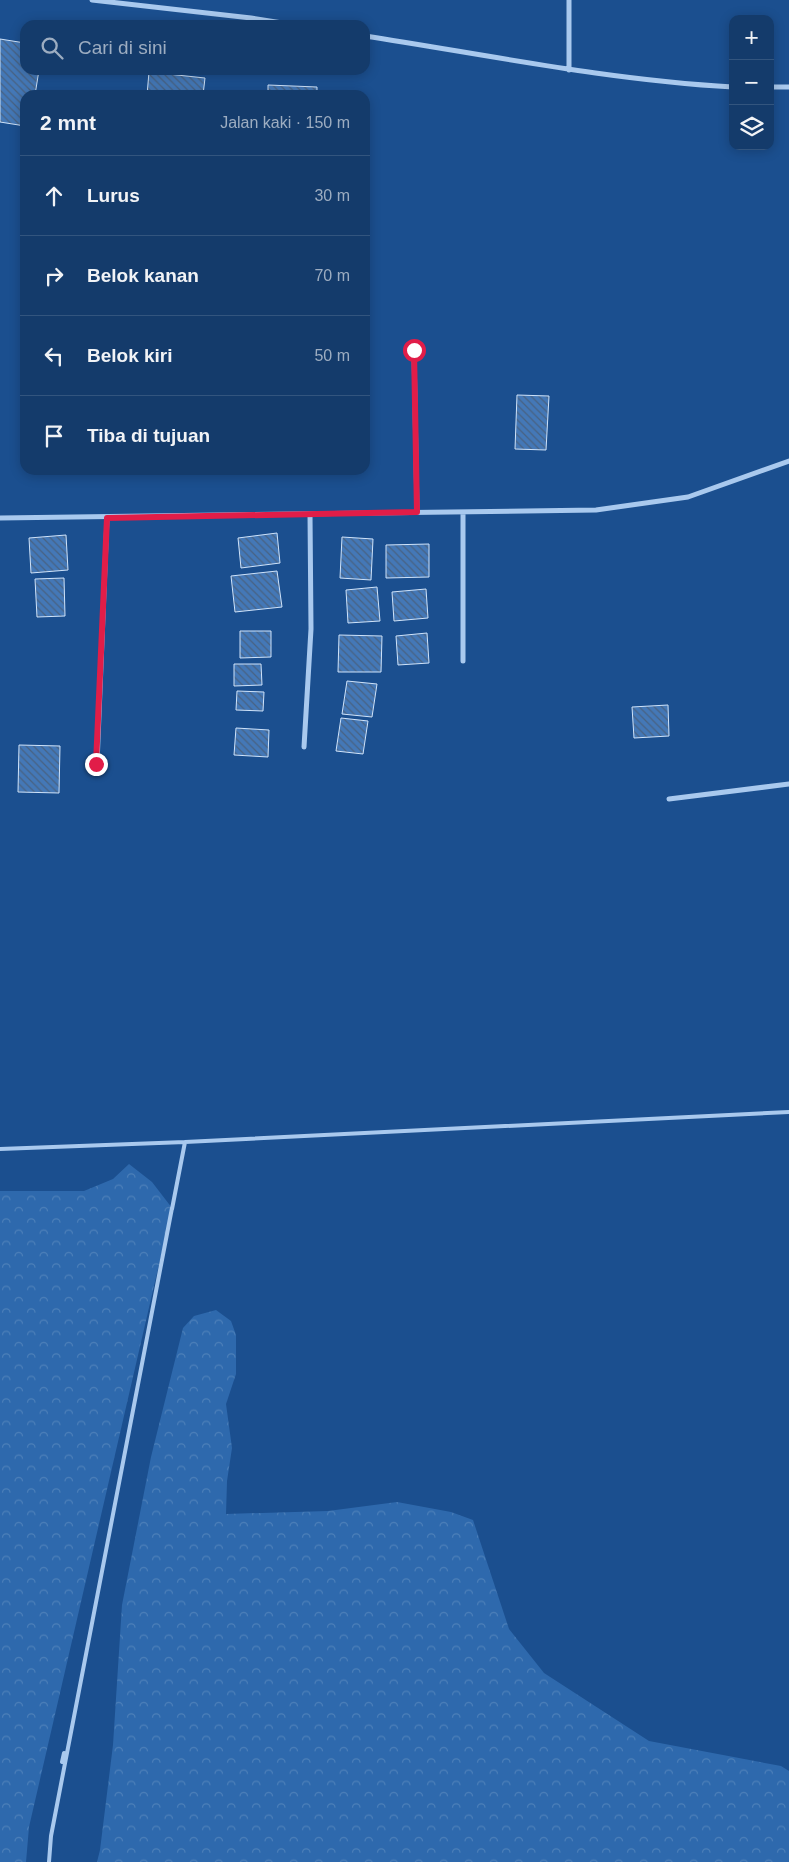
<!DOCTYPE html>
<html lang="id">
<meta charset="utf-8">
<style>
:root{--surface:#143b6b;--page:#1d4271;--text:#f1f3f6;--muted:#9dadc1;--line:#33557e}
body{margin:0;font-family:Helvetica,sans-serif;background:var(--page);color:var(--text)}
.controls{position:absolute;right:15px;top:15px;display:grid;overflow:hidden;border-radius:10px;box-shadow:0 2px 12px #0003}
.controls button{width:45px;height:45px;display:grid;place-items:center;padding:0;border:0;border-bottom:1px solid var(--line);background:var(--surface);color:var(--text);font:25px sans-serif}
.stop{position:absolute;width:15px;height:15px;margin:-11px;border:4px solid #e11d48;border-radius:50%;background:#fff}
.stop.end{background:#e11d48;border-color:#fff;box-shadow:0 1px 5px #0008}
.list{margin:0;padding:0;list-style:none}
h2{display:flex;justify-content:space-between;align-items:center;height:65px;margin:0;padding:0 20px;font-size:21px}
h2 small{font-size:16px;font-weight:400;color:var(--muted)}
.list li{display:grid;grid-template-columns:32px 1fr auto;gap:15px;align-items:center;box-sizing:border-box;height:80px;padding:0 20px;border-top:1px solid var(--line)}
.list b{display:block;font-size:19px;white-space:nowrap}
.list em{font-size:16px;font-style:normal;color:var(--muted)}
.icon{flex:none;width:28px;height:28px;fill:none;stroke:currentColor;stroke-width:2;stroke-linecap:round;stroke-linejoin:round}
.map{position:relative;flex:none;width:789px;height:1862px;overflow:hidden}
.search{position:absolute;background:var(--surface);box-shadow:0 2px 12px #0003;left:20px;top:20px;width:350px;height:55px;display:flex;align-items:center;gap:12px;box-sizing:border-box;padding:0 18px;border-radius:15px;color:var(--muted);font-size:19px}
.panel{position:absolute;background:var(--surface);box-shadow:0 2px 12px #0003;left:20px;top:90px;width:350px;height:385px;border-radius:15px}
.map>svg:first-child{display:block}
.forest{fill:url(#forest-crowns)}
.building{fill:url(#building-back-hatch);stroke:#cfe3fa}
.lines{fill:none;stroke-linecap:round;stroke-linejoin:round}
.service{stroke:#a9c9ee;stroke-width:4}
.minor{stroke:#a9c9ee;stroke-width:5}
.route{stroke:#e11d48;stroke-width:6}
</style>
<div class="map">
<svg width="789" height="1862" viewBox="0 0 789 1862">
<defs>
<pattern id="forest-crowns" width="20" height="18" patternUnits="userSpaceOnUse" patternTransform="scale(1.25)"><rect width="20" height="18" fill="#2e69ad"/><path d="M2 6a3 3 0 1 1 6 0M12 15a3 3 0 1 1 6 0" fill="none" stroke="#4d80b9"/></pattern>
<pattern id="building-back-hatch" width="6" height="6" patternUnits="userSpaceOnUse" patternTransform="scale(1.25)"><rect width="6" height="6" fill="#4478b7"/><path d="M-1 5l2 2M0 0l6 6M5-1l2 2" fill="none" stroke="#486282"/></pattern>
</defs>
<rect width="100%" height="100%" fill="#1b4f8f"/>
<path class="forest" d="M129 1164 152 1182 172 1208 29 1827 26 1862H0V1191H84L113 1179Z
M216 1310 231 1321 236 1335V1374L226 1404 232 1448 227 1481 226 1514 328 1511 397 1502 451 1512 473 1520 509 1629 544 1673 649 1741 781 1766 789 1771V1862H97L100 1850 113 1745 122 1605 151 1457 183 1328 194 1316Z"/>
<path class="building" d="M0 39 25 43V70H39L35 95H25V126L0 122Z
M149 72 205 78 203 95H147Z
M268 85 317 87V95H268Z
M517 395 549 396 546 450 515 449Z
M277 533 280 563 241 568 238 538Z
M66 535 68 570 31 573 29 538Z
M342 537 373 539 371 580 340 578Z
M429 544V577L386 578V545Z
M277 571 282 607 235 612 231 576Z
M64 578 65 616 37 617 35 579Z
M377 587 380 621 348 623 346 590Z
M426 589 428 618 394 621 392 592Z
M240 631H271V657L240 658Z
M427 633 429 663 398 665 396 636Z
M339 635 382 636 381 672H338Z
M234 664H261L262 685 234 686Z
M347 681 377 684 372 717 342 714Z
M237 691 264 692 263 711 236 710Z
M668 705 669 736 634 738 632 707Z
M341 718 368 721 363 754 336 751Z
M236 728 269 730 268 757 234 755Z
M19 745 60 746 59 793 18 792Z"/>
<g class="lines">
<path class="service" d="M0 1149 185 1142 789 1112
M172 1209 185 1142
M62 1762 64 1753
M49 1862 51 1836 172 1208"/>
<path class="minor" d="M92 0 251 18 295 25
M569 0V70
M365 36C488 55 609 80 733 87
M770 87H789
M414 350 417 512
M463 512V661
M0 518 596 510 688 497 789 461
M304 747 311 629 310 514
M97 764 107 518
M669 799 789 784"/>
</g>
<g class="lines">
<path class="route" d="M96 764 107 518 417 512 414 350"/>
</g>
</svg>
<div class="controls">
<button>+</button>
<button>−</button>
<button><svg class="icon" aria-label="layers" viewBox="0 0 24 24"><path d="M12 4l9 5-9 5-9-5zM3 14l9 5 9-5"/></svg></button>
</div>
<div class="stop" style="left:414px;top:350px"></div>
<div class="stop end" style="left:96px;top:764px"></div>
<div class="search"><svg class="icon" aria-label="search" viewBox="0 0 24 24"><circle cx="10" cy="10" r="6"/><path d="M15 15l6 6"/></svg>Cari di sini</div>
<section class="panel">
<h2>2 mnt<small>Jalan kaki · 150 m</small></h2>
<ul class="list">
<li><svg class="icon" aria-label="ahead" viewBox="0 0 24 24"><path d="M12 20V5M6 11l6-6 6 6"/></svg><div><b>Lurus</b></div><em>30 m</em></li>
<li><svg class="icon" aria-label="right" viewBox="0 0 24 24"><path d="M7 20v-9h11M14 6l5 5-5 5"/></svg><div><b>Belok kanan</b></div><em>70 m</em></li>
<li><svg class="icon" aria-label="left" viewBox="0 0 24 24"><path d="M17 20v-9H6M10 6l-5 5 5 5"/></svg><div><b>Belok kiri</b></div><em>50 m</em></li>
<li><svg class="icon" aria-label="arrive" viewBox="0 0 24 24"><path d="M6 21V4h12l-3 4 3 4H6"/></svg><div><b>Tiba di tujuan</b></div></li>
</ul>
</section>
</div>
